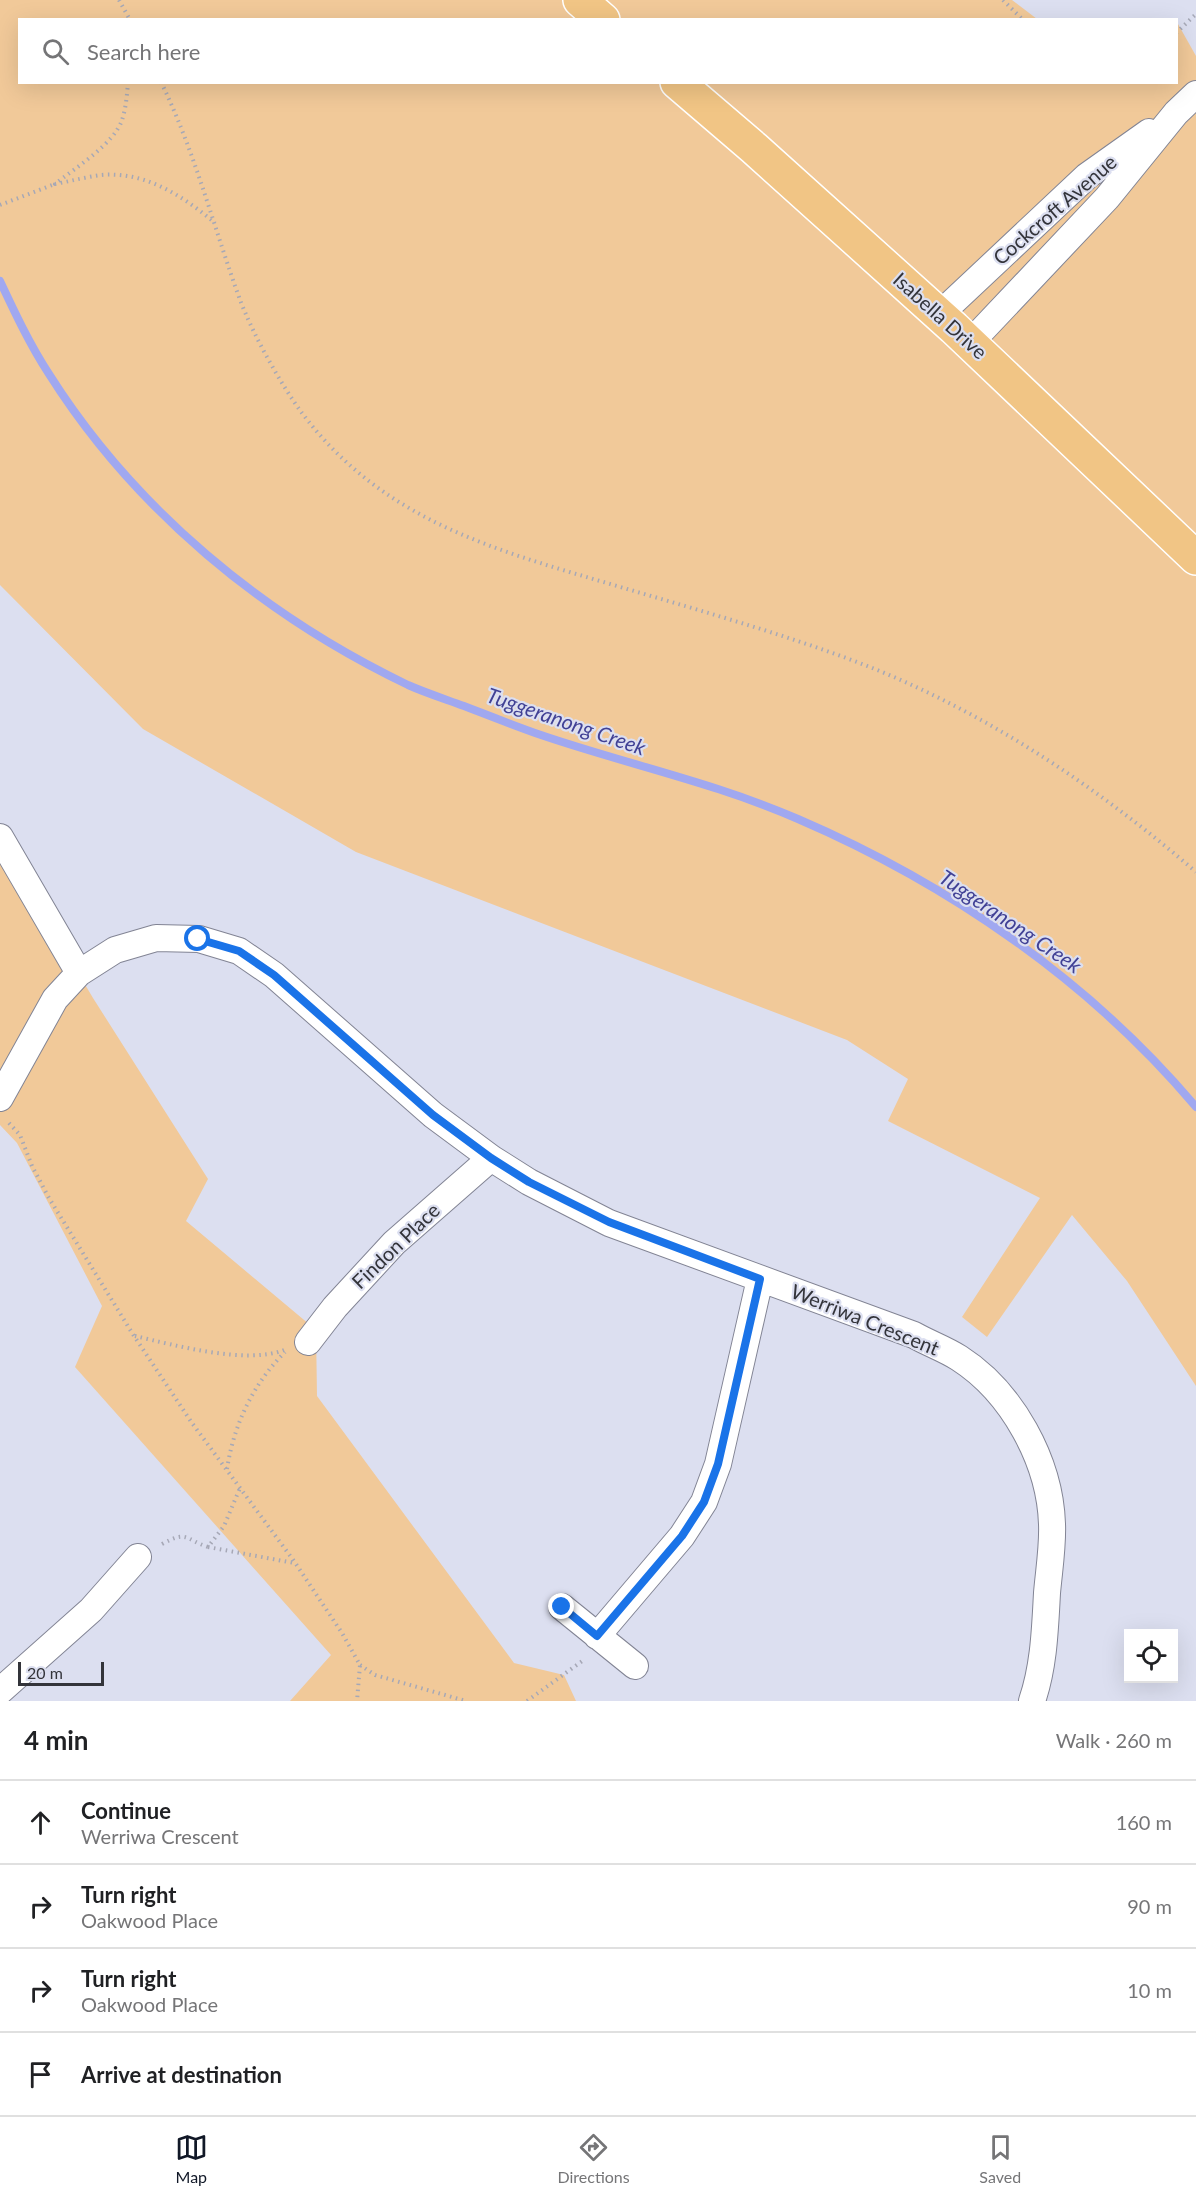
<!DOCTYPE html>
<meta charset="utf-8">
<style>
:root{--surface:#fff;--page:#f2f2f2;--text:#202124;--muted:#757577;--line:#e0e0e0;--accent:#111827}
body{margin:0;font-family:Lato,sans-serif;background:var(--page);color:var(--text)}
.controls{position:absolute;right:18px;bottom:18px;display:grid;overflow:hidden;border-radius:0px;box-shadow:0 6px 24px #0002}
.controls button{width:54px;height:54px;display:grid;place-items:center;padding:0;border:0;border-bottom:2px solid var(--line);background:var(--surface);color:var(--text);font:30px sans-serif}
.scale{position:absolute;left:18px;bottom:15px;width:86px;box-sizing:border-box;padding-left:6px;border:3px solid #33343a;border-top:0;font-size:16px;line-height:21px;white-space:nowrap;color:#33343a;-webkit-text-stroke:4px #dcdff0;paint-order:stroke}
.stop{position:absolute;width:18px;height:18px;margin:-14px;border:4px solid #1a73e8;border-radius:50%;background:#fff}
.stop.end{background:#1a73e8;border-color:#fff;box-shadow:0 2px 6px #0008}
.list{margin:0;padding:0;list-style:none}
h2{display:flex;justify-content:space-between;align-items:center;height:78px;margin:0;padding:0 24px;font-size:26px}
h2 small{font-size:20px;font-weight:400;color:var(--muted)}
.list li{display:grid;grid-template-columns:39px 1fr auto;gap:18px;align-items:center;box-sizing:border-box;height:84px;padding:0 24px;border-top:2px solid var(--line)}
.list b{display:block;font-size:22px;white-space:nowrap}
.list p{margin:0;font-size:20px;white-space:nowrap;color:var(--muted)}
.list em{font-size:20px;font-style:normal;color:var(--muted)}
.icon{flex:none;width:33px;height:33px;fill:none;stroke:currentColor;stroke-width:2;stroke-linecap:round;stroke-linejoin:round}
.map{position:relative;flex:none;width:1196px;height:1701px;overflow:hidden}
.search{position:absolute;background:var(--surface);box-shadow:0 6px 24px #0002;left:18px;right:18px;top:18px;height:66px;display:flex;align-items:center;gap:15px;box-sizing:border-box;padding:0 21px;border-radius:0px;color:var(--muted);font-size:22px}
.sheet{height:414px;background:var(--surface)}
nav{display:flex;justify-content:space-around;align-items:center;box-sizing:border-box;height:84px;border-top:2px solid var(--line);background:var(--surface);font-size:16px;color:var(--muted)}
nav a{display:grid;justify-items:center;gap:3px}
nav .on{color:var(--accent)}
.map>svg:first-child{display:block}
.green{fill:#f1c999}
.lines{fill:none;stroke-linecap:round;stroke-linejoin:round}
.stream{stroke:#a0a8f0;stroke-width:8}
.street-casing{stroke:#828494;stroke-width:28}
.primary-casing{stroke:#fff;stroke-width:36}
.path{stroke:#a6a8b6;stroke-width:4;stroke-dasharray:1.5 4.5;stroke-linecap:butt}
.street{stroke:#fff;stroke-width:26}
.primary{stroke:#f1c585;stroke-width:33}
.route{stroke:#1a73e8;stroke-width:8}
.labels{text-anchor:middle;stroke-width:4.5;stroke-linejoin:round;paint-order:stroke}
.street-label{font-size:20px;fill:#33343a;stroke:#dcdff0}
.water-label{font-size:21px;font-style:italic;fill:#414195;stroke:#dcdff0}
</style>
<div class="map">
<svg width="1196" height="1701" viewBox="0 0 1196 1701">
<rect width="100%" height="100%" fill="#dcdff0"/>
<path class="green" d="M0 0H1012L1037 19 20 20V82H1176L1178 24 1196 56V1386L1127 1281 1072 1215 987 1337 962 1317 1040 1198 888 1121 908 1079 847 1040 356 852 143 729 0 585Z
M0 842 93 998 208 1179 186 1221 316 1330 317 1396 514 1663 564 1675 576 1701H290L331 1655 75 1367 102 1306 17 1143 0 1125Z"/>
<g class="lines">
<path class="stream" d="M0 281C15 313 30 345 49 374 135 510 264 616 408 685 426 693 445 699 464 706 490 716 515 726 541 735 626 764 716 783 798 819 949 884 1090 981 1196 1107"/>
<defs>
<path id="street" d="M939 315 1087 176 1149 132
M970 343 1107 198 1176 113 1196 94
M0 837 79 973
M0 1098 55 999 79 973 115 950 156 938 199 939 239 951 274 975 433 1115 491 1158 529 1182 609 1223 914 1335C928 1343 945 1349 959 1358 1012 1392 1050 1461 1052 1524 1053 1546 1049 1570 1047 1593 1045 1629 1044 1666 1032 1701
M308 1342 335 1307 394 1243 491 1158
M562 1607 635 1666
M597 1636 682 1536 704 1502 718 1464 760 1279
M0 1691 91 1610 138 1557"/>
<path id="primary" d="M580 0 603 20
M677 82 754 148 954 328 1196 558"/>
</defs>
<use href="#street" class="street-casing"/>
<use href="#primary" class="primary-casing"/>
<path class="path" d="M119 0 130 20
M1003 0 1023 20
M1176 33 1196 14
M128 82C127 95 126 108 122 120 114 144 75 168 55 184 71 181 86 177 101 175 145 171 183 196 215 223
M161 82C195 152 213 225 239 297 252 333 280 383 302 413 383 521 495 550 617 586 695 609 773 631 849 659 976 706 1093 783 1196 872
M0 205 55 184
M9 1123 20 1135 32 1166 49 1198 134 1336 192 1423 294 1561 342 1633 360 1665 357 1701
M135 1336C174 1345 246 1365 284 1350
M227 1469C234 1424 253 1384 285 1352
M162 1544C188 1530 184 1539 208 1547L224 1526 240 1488
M208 1547 294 1563
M360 1665 375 1675 466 1701
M527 1701 585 1659"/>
<use href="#street" class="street"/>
<use href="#primary" class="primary"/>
</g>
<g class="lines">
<path class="route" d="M198 939 239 951 274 975 433 1115 491 1158 529 1182 609 1222 760 1279 718 1464 704 1502 682 1536 597 1636 562 1607"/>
</g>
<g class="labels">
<g class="street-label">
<text transform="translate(1055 210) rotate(-41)" y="7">Cockcroft Avenue</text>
<text transform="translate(940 316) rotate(42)" y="7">Isabella Drive</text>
<text transform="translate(396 1246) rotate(-44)" y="7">Findon Place</text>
<text transform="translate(865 1320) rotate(22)" y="7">Werriwa Crescent</text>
</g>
<g class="water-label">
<text transform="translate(566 722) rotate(19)" y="7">Tuggeranong Creek</text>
<text transform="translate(1010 922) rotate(34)" y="7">Tuggeranong Creek</text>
</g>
</g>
</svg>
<div class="controls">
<button><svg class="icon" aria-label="locate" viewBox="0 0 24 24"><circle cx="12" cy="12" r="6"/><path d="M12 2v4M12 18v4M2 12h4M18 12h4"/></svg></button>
</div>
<div class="scale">20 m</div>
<div class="stop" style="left:198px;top:939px"></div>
<div class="stop end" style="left:562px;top:1607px"></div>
<div class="search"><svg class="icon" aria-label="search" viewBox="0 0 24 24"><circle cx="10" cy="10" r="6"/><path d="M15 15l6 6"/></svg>Search here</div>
</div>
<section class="sheet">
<h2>4 min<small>Walk · 260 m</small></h2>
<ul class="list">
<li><svg class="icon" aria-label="ahead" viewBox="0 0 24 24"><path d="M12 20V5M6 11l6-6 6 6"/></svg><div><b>Continue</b><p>Werriwa Crescent</p></div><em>160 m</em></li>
<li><svg class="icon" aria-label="right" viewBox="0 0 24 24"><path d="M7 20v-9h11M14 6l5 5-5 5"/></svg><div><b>Turn right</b><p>Oakwood Place</p></div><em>90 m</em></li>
<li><svg class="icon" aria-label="right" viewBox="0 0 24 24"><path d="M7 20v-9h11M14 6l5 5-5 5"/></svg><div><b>Turn right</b><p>Oakwood Place</p></div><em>10 m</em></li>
<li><svg class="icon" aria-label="arrive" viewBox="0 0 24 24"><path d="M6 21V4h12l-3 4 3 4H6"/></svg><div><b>Arrive at destination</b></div></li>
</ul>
</section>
<nav>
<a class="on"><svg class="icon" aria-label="map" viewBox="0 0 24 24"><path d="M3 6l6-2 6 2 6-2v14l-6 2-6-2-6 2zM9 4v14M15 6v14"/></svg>Map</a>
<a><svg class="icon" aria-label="directions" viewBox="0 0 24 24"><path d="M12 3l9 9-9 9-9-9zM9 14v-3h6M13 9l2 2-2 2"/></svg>Directions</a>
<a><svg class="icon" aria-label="saved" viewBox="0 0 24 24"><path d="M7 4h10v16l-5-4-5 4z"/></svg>Saved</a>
</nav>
